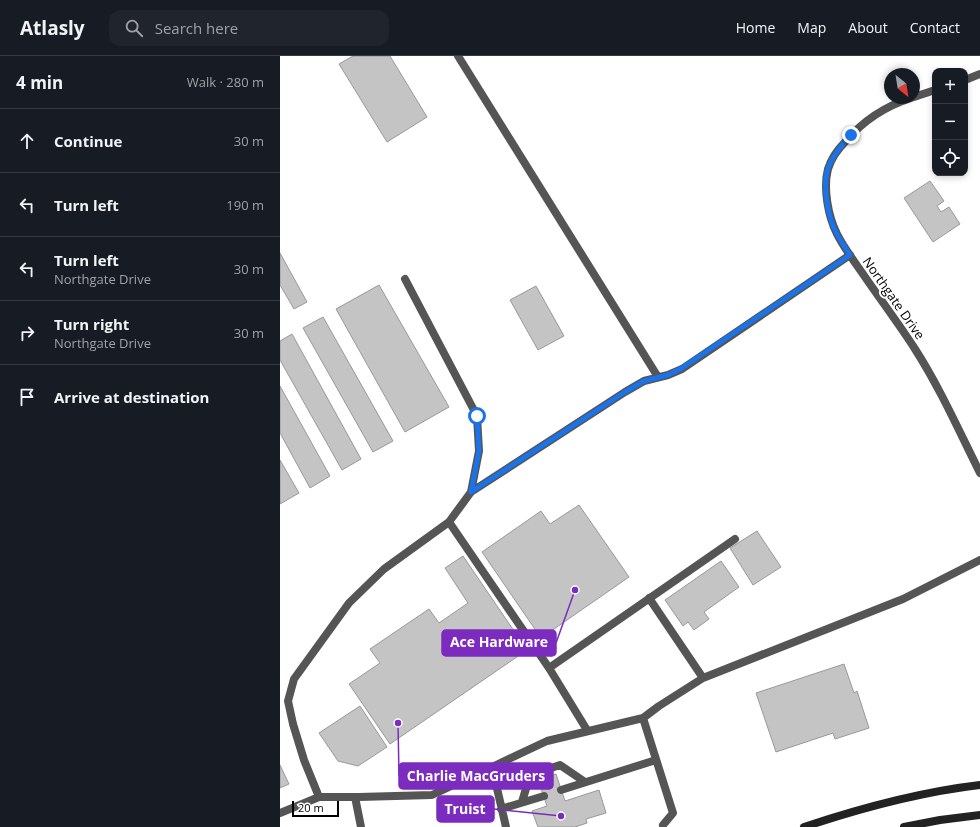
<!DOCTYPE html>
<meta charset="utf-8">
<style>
:root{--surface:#171b24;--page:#20242c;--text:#f1f3f6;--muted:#9ea1a6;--line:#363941}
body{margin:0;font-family:"Open Sans",sans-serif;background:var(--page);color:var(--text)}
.controls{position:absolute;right:12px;top:12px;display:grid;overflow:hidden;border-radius:8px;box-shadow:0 2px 6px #0003}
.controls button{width:36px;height:36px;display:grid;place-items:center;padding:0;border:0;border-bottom:1px solid var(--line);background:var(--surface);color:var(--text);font:20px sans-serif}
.compass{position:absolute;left:604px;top:12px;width:36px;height:36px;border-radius:50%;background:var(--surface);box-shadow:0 2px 6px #0003;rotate:150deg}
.scale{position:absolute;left:12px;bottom:10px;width:47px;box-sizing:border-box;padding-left:4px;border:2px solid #000;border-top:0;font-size:11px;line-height:14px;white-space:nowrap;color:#000;-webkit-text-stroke:3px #fff;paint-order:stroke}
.stop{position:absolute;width:12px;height:12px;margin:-9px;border:3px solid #1a73e8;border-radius:50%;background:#fff}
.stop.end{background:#1a73e8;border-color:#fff;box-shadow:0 1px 4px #0008}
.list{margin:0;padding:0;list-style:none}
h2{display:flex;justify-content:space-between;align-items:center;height:52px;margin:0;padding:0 16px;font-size:17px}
h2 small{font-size:13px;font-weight:400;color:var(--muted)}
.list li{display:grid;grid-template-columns:26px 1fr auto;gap:12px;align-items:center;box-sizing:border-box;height:64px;padding:0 16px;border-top:1px solid var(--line)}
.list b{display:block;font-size:15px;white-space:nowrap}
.list p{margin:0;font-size:13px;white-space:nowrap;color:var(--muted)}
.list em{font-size:13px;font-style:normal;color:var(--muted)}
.icon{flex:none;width:22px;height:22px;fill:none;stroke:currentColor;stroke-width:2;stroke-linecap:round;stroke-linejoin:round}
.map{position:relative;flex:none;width:700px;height:771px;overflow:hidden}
header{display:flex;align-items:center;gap:24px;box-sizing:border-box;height:56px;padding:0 20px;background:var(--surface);border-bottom:1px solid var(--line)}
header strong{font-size:19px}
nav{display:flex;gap:22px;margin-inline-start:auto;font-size:14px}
.search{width:280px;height:36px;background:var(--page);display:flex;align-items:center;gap:10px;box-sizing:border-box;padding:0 14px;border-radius:12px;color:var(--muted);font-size:15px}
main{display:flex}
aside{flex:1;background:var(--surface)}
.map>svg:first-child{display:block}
.building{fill:#c4c4c4;stroke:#999}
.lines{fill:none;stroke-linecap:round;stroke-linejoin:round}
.service{stroke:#555;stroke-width:8}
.minor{stroke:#555;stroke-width:8}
.secondary{stroke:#222;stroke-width:8}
.route{stroke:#1a73e8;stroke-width:5}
.labels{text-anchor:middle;stroke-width:4;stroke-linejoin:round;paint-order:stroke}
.street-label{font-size:13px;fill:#000;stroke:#fff}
.leader{fill:none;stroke:#7b2cbf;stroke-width:1.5}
.callout-dot{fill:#7b2cbf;stroke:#fff;stroke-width:1.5}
.callout{fill:#7b2cbf;stroke:#7b2cbf;stroke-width:1.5}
.callout-label{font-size:14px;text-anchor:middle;font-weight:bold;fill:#fff}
</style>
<header>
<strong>Atlasly</strong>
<div class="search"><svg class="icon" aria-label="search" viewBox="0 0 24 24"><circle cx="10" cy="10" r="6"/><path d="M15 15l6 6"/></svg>Search here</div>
<nav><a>Home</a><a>Map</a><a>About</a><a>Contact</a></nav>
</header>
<main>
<aside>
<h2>4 min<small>Walk · 280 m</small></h2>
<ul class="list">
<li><svg class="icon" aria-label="ahead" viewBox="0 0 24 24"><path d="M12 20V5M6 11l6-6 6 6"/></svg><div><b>Continue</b></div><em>30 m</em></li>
<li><svg class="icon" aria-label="left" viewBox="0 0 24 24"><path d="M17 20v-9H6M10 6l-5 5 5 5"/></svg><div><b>Turn left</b></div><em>190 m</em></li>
<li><svg class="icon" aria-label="left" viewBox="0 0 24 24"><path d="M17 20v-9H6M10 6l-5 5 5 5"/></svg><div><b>Turn left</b><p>Northgate Drive</p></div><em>30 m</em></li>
<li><svg class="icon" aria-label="right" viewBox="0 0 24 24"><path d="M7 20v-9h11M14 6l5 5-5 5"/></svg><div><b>Turn right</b><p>Northgate Drive</p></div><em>30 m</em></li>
<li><svg class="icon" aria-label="arrive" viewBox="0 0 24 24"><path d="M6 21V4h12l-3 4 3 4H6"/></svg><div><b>Arrive at destination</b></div></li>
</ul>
</aside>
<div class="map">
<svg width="700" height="771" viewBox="0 0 700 771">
<rect width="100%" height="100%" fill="#fff"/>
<path class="building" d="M73 0H110L147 61 107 86 59 8Z
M650 125 664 145 657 150 661 156 669 151 680 168 653 186 624 142Z
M0 197 27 246 14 253 0 229Z
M99 229 169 351 125 376 56 253Z
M256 230 284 280 258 294 230 244Z
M43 261 113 385 93 396 23 272Z
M12 278 81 403 62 414 0 304V285Z
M0 330 50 420 30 432 0 377Z
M0 404 19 437 0 448Z
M299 449 349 521 261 582 202 496 261 455 270 468Z
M477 475 501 511 473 529 450 492Z
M183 500 247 594 110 688 69 628 100 607 90 593 149 553 159 567 188 547 165 512Z
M441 505 459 531 424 556 429 563 414 574 408 566 403 570 385 544Z
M564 608 574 637 577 635 589 672 555 683 553 677 496 696 476 637Z
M80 650 107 691 78 710 58 705 39 677Z
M0 709 9 728 0 732Z
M276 718 285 745 319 734 326 757 306 763 307 767 295 771H258L252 755 267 750 258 724Z"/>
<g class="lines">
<path class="service" d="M178 0 378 321
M125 223 197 360 199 395 191 436
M169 466 269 612
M369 542 423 622
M363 662 393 757 383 769
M307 674 269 612 455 483
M281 734 376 704
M39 741 24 704 13 668 8 645 14 623 69 547 104 513 169 466 191 436 345 336 364 325 388 319 402 313 570 199
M75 741 81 771
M242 746 250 719 280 709 305 726
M221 753 264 740
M0 757 39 741H79L152 739 212 711
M226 771 212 711 267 685 363 662 379 650 423 622 623 543 700 504"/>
<path class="minor" d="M685 24 700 18
M634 41 655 34
M631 42C606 50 583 65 566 85 559 92 551 103 548 113 543 132 548 160 557 178 564 192 574 205 583 218 600 243 619 268 635 293 660 332 679 375 700 417"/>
<path class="secondary" d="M524 771C581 752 640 736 700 729
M624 771 660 764 700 759"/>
</g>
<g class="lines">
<path class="route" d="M197 360 199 395 191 436 345 336 364 325 388 319 402 312 570 199C566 192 561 186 557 178 548 162 542 130 548 112 553 99 562 89 571 79"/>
</g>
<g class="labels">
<g class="street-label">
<text transform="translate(614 242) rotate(55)" y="5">Northgate Drive</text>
</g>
</g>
<path class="leader" d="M295 534L276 587M118 667L119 720M281 760L214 753"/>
<g class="callout-dot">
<circle cx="295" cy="534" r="4"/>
<circle cx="118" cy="667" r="4"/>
<circle cx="281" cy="760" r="4"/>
</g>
<g class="callout">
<rect x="162" y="574" width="114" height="26" rx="4"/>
<rect x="119" y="707" width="154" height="26" rx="4"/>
<rect x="157" y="740" width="57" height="26" rx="4"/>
</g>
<g class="callout-label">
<text x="219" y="591">Ace Hardware</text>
<text x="196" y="725">Charlie MacGruders</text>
<text x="185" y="758">Truist</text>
</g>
</svg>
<div class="controls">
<button>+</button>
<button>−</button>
<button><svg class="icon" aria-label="locate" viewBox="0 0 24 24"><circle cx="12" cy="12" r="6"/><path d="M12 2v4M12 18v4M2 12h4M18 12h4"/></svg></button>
</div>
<svg class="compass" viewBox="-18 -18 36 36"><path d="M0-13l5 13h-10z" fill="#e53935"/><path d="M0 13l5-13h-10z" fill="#9ea1a6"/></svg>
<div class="scale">20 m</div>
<div class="stop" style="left:197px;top:360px"></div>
<div class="stop end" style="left:571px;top:79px"></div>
</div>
</main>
